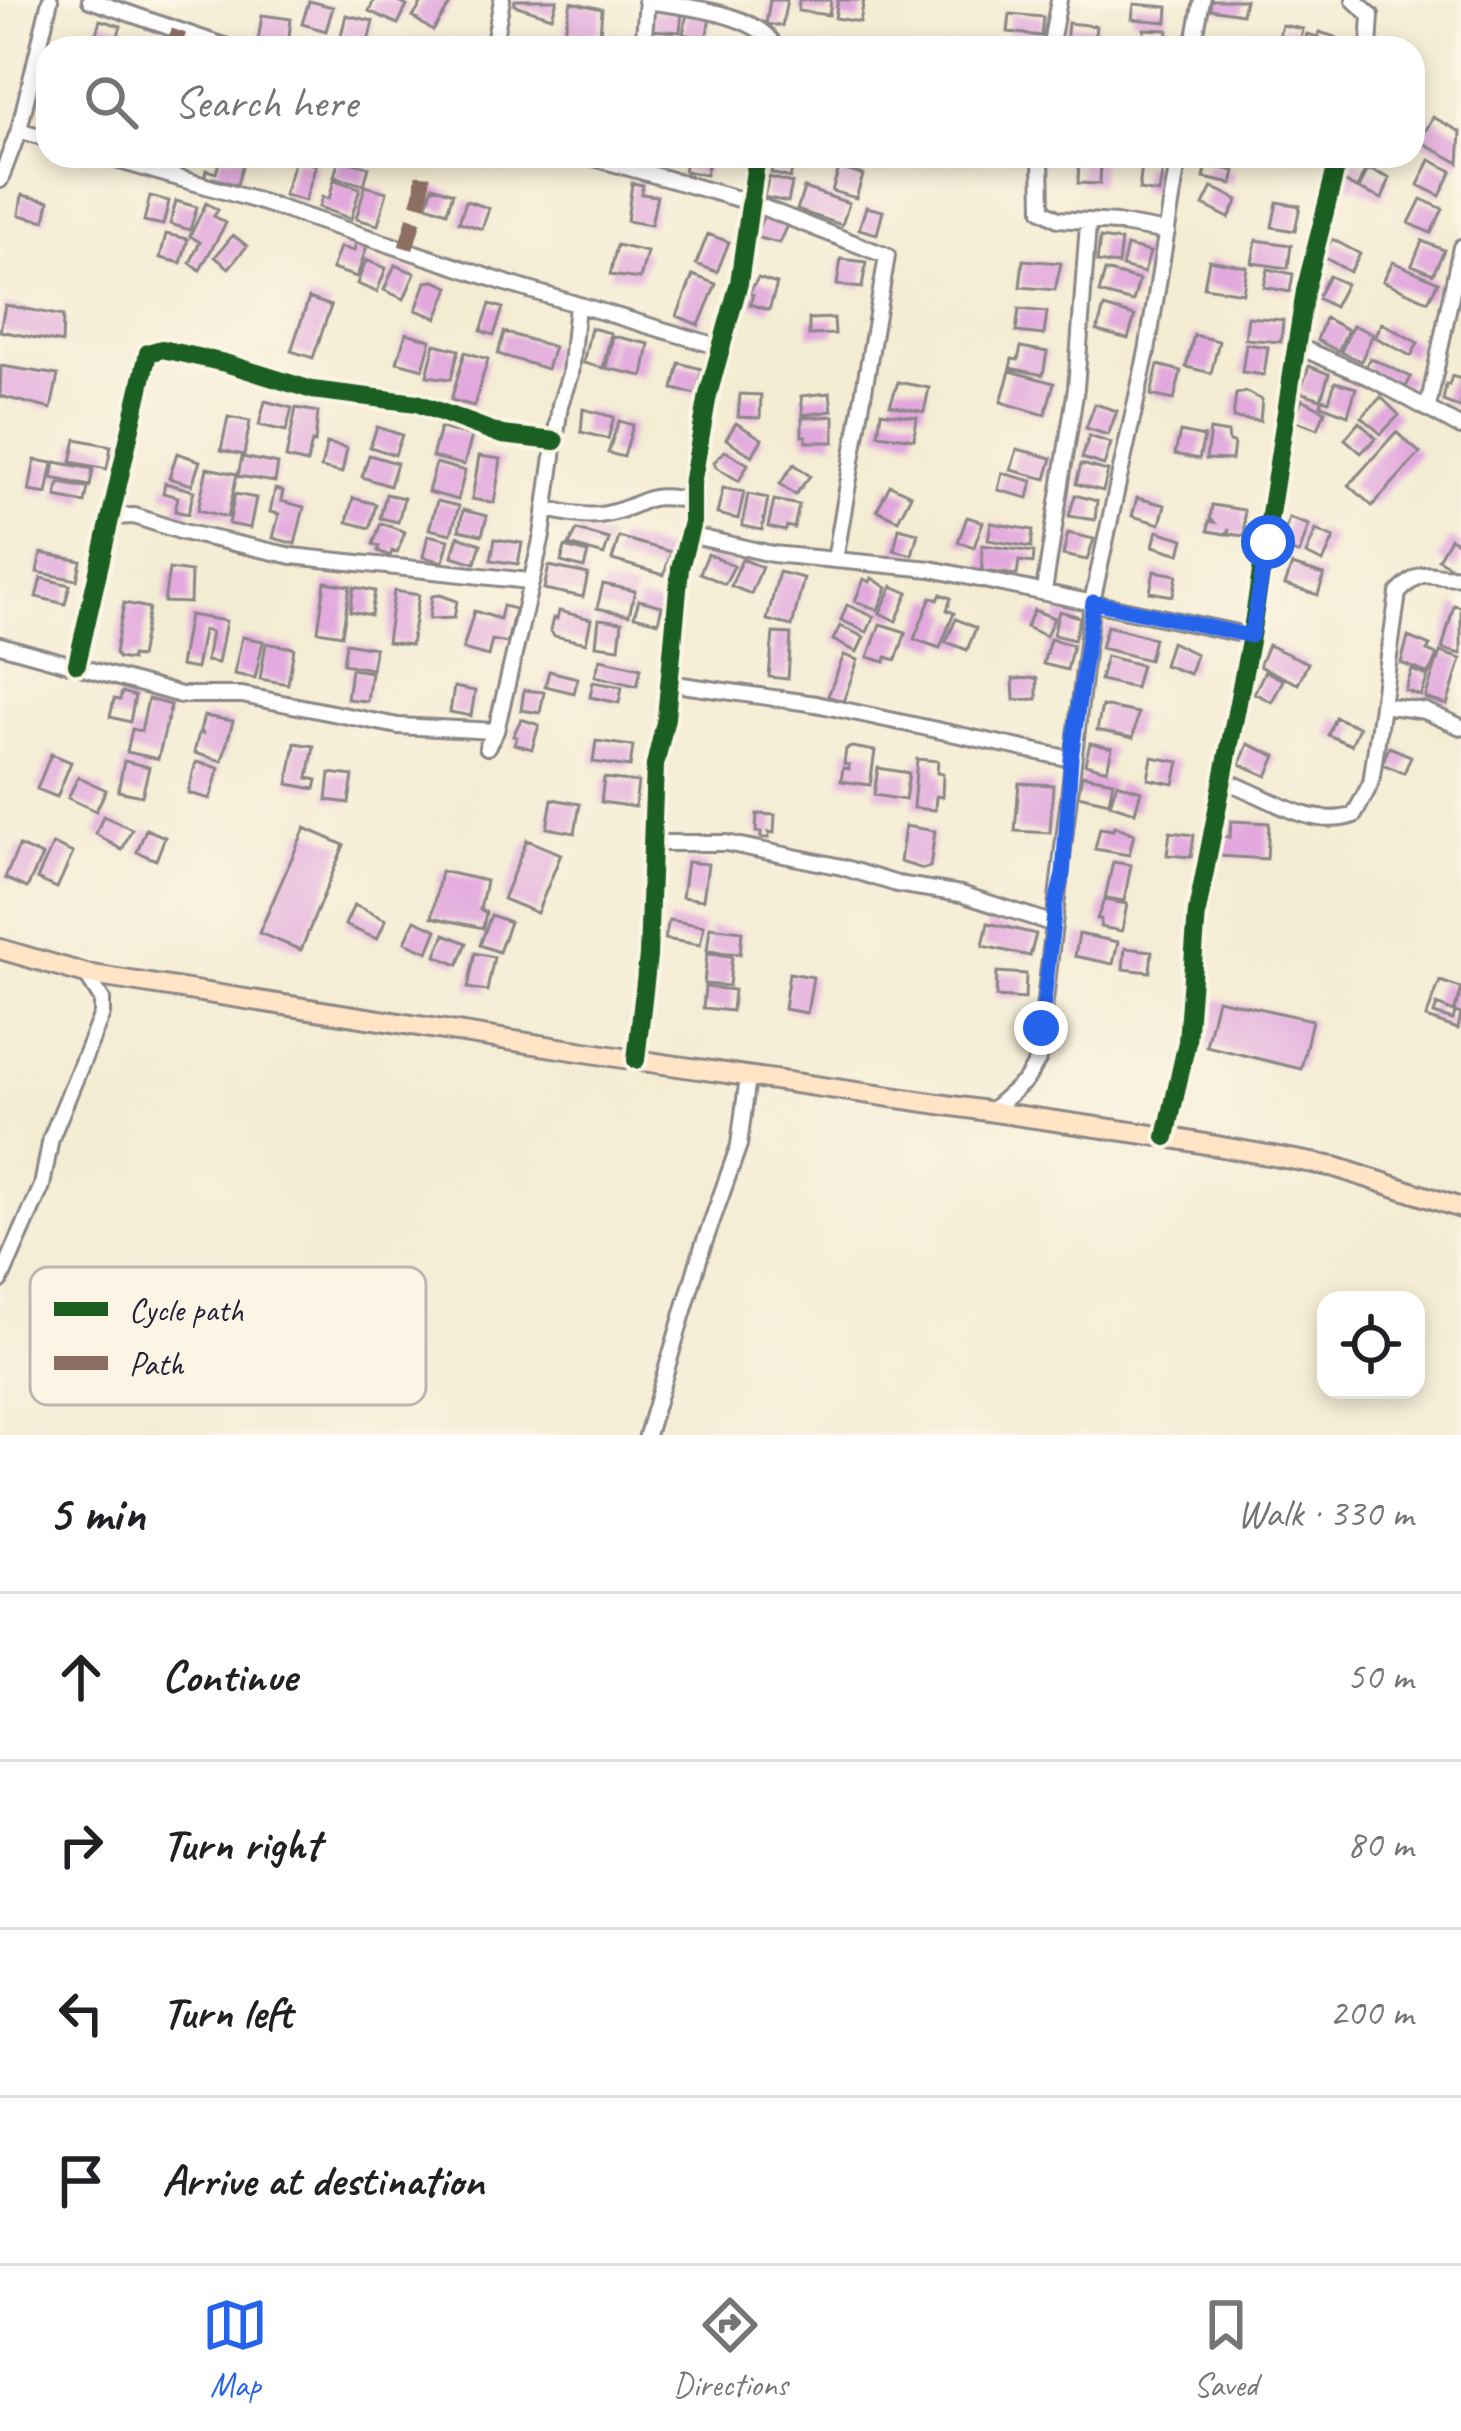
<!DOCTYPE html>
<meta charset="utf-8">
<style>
:root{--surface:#fff;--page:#f6f6f6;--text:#202124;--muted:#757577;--line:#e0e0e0;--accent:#2563eb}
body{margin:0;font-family:Caveat,sans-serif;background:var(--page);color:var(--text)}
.controls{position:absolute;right:36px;bottom:36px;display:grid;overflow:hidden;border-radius:24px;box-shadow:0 6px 18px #0003}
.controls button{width:108px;height:108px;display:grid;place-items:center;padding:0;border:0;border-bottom:3px solid var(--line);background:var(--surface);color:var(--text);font:60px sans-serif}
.stop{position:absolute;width:36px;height:36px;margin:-27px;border:9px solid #2563eb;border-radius:50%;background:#fff}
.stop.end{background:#2563eb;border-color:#fff;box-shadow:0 3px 12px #0008}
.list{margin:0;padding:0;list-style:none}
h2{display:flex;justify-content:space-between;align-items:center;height:156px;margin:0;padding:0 48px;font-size:51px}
h2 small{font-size:39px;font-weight:400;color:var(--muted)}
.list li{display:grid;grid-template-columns:78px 1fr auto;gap:36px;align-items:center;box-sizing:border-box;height:168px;padding:0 48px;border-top:3px solid var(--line)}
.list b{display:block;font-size:45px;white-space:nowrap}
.list em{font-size:39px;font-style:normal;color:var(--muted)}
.icon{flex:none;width:66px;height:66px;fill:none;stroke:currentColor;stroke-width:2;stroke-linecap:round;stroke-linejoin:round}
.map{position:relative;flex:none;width:1461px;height:1435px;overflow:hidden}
.search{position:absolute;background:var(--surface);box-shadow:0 6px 18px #0003;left:36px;right:36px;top:36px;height:132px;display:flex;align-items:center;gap:30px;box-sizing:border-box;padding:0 42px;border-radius:36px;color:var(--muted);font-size:45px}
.sheet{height:828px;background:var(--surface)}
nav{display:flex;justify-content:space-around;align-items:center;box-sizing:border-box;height:168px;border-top:3px solid var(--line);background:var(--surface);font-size:33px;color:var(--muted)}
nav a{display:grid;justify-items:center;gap:6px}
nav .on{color:var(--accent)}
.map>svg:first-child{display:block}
.building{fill:#e2a8de}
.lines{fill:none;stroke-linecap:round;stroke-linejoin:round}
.minor-casing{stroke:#8b8787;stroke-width:20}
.secondary-casing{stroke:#8b8787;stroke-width:24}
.minor{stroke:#fff;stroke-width:14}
.secondary{stroke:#ffe4c6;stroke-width:18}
.quiet{stroke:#8d6e63;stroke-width:15;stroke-dasharray:30 15;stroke-linecap:butt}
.cycleway-casing{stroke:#fcf5e5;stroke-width:26}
.cycleway{stroke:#1b5e20;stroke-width:18}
.route{stroke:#2563eb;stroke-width:15}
.key{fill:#fcf5e5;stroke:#bbb6b2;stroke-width:3}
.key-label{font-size:33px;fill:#22223b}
</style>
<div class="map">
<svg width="1461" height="1435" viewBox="0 0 1461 1435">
<rect width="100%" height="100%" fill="#fcf5e5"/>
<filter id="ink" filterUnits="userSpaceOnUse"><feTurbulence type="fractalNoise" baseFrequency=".00833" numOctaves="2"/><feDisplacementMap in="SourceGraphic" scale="24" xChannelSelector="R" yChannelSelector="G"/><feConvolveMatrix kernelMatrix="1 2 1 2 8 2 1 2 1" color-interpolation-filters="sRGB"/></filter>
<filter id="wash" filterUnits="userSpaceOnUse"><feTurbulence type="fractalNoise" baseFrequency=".004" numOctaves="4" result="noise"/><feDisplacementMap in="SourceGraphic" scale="48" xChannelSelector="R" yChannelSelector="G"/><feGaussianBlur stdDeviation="2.7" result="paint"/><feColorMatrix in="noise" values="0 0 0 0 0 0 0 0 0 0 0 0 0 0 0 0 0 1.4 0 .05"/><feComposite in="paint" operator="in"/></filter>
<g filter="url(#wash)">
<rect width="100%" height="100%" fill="#f4ecd3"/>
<g id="blocks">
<path class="building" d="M374 0H394L407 6 398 24 369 11Z
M424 0H453L433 31 413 17Z
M515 0H557L552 17 514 5Z
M770 0H787L782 26 766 24Z
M799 0H831L829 15 798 11Z
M838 0H864L860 22 835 18Z
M1211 0H1245L1242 14 1210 9Z
M309 1 333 7 326 31 302 24Z
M571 2 602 9 600 34 595 33 593 42 564 35Z
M1134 4 1168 7 1167 22 1132 19Z
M652 10 682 12 680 32 650 30Z
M687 13 710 18 706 39 683 34Z
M1010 14 1043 17 1041 36 1008 32Z
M262 15 291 19 288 45 258 41Z
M346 15 373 21 367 46 340 40Z
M100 20 121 26 114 48H92Z
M1068 23 1096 26 1094 46 1066 43Z
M1282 25 1303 29 1299 48H1276Z
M1144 29 1168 30 1167 48H1144Z
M1319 32 1336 37 1333 48H1303L1307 34 1318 37Z
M1433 117 1461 132 1459 163 1420 141Z
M221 156H245L237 185 213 178 212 182 204 180 206 170 216 173Z
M687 156H709L706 175 684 171Z
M775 156H796L790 178 771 173Z
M295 159 316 165 305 201 284 195Z
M339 159 369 167 364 185 334 177Z
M1079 159H1101L1100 184 1078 183Z
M1351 159 1367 166 1357 188 1341 181Z
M1430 160 1452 171 1440 196 1418 185Z
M1142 165 1163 168 1159 193 1139 190Z
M1207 165 1235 171 1232 184 1204 178Z
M839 168 863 175 856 198 832 191Z
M1368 169 1390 178 1382 199 1359 189Z
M769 177 792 183 788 202 764 197Z
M334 180 360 188 351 219 319 207 322 197 329 199Z
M632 183 643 185 641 194 657 196 651 225 627 221Z
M365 186 387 192 378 225 356 219Z
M433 186 453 193 447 212 427 205Z
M1212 187 1238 200 1229 218 1203 205Z
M804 188 849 203 842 225 797 210Z
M22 195 49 201 45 221 19 215Z
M150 196 169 201 163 225 144 221Z
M1421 199 1443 209 1431 233 1409 223Z
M176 201 197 207 190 230 170 224Z
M466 201 489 208 482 229 459 222Z
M1277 202 1300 206 1295 231 1272 227Z
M206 203 218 210 214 216 226 223 200 270 190 263 200 242 190 236Z
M866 207 883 211 877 234 859 229Z
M764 215 787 225 779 243 755 237Z
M166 234 188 239 181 263 160 258Z
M708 234 729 242 717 272 696 264Z
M233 235 247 246 229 268 215 257Z
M1100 238 1121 241 1118 265 1097 262Z
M1332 239 1360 254 1350 272 1322 256Z
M1256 240 1291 245 1288 268 1252 263Z
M1422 241 1444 250 1433 274 1412 265Z
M356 243 367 246 357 277 332 269 340 247 354 251Z
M617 245 647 252 640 279 610 275Z
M1127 246 1150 252 1144 273 1122 267Z
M841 259 866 262 862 288 837 285Z
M366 260 386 268 377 292 357 284Z
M1023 260 1061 263 1055 290 1020 287Z
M1209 260 1247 267 1243 293 1204 287Z
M1393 262 1438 282 1428 301 1383 281Z
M395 265 415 273 404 299 384 290Z
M1268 269 1293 274 1290 292 1264 287Z
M1105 271 1139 280 1133 302 1099 293Z
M693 275 716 284 699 325 677 316Z
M1329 276 1346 284 1334 307 1317 298Z
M758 278 777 284 769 310 750 304 753 294 749 293Z
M435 281 449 287 437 318 416 310 426 282Z
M309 298 331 306 313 358 291 351Z
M490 304 503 308 494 335 481 331Z
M5 305 63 316 62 343 0 331Z
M1104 307 1135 316 1128 339 1097 331Z
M1019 309 1047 312 1044 335 1016 332Z
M1248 317 1283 320 1281 342 1245 339Z
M834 318 835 334 809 335V319Z
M1325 318 1348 330 1338 351 1317 340Z
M1382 323 1418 343 1411 356 1375 337Z
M1353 325 1373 334 1361 361 1341 352Z
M591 328 611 333 603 368 583 363Z
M504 332 554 347 547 369 498 354Z
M406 333 431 340 423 369 397 362Z
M1194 335 1219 341 1211 373 1186 367Z
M613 336 649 344 643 376 606 368Z
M435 344 459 350 451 379 427 376Z
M1246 344 1268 347 1264 375 1242 372Z
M1021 347 1047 352 1043 375 1010 368 1012 359 1018 360Z
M465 352 488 359 474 406 451 400Z
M1370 358 1411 377 1406 387 1365 368Z
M679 363 702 369 696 394 673 389Z
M1158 365 1181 371 1174 400 1151 395Z
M1 366 58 375 51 409 0 396Z
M1309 366 1329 374 1321 399 1300 392Z
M1010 371 1054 383 1045 415 1001 402Z
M1452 376 1461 379V408L1443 401 1446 384 1449 385Z
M898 382 929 388 924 412 890 405Z
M1335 382 1356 388 1348 415 1321 405 1322 399 1329 401Z
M1246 392 1262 400 1260 421 1233 418 1236 394Z
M830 393 832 411 803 415 801 396Z
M740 394 761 395 760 418 738 417Z
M1381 397 1399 415 1381 434 1362 417Z
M1302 399 1325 411 1318 429 1294 420Z
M265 401 292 408 286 431 259 425Z
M1095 404 1117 411 1108 435 1086 428Z
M296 408 318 412 315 443 312 442 307 463 286 458Z
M583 409 614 417 608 439 581 432Z
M881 412 917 417 914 439 878 434Z
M834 416V442H806V436H802V418Z
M228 417 250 421 244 455 221 450Z
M619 421 633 425 624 457 608 453Z
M1359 422 1376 438 1361 453 1345 439Z
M736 423 762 439 752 456 726 439Z
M377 427 402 435 395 455 370 447Z
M440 428 472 436 464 465 432 457Z
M1210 430 1228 433 1229 442 1234 443 1232 460 1206 459Z
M1180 432 1204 437 1199 459 1175 454Z
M1396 432 1420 453 1372 506 1349 485Z
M1089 436 1111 443 1104 465 1082 458Z
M76 439 111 446 107 469 71 462Z
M327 443 347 448 342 473 321 468Z
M1017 449 1052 458 1046 479 1011 470Z
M725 451 748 464 739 481 716 467 714 462Z
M177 453 200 461 192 485 169 478Z
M369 455 397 463 390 486 362 477Z
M479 456 501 459 494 503 472 499Z
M242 457 278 464 275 482 238 476Z
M35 460 53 463 47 494 29 491Z
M55 462 93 469 90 486 52 478Z
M436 463 465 471 458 500 428 492Z
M794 464 810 476 795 495 780 484Z
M1081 464 1108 471 1103 491 1076 484Z
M207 468 237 474 228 517 198 510Z
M1002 473 1032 481 1028 498 998 490Z
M59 483 88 488 85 503 56 497Z
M165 483 194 491 188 514 175 511 178 497 163 493Z
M890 485 911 495 898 520 877 510Z
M723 488 744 492 738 519 717 514Z
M275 489 283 491 281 501 304 507 295 544 273 538 279 514 270 512Z
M235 494 256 498 250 528 229 524Z
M386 494 404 498 398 522 380 518Z
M748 494 768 498 762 530 742 526Z
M1075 495 1097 501 1095 520 1069 516Z
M353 498 376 504 370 528 347 522Z
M1137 498 1165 505 1160 524 1132 516Z
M774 500 799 505 794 528 787 526 785 531 768 527Z
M437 501 459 506 451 534 429 529Z
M1212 505 1244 510 1245 536 1228 534 1229 529 1226 534 1208 531 1209 521 1214 522 1210 518Z
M463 510 487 516 482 535 459 530Z
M967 517 983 522 974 547 958 542Z
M1289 518 1309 525 1299 554 1279 548Z
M381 523 405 532 397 553 392 551 390 556 378 551 379 546 373 544Z
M991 523 1033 530 1031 547 988 540Z
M899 528 918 533 912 555 894 550Z
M577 530 609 539 604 555 569 545Z
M1316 530 1334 538 1323 562 1306 554Z
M1157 531 1184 539 1180 554 1153 546Z
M1068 533 1094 539 1087 560 1063 555Z
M428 535 449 540 443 562 423 557Z
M458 536 481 544 475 563 452 556Z
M619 537 671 552 664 575 612 560Z
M1450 538 1461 544V561L1456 570 1438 559Z
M495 539 522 543 518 564 491 560Z
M982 545 1034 552 1033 563 1019 561 1017 575 982 571Z
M565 547 588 553 584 568 561 562Z
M41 553 81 561 77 580 37 572Z
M708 554 734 566 725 584 700 573Z
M742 559 762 567 751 594 731 586Z
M1292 565 1324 575 1318 595 1285 585Z
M549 566 588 574 583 597 544 589Z
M169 569 191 572 190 603 164 602Z
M1154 571 1177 575 1173 596 1150 592Z
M779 572 804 578 792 626 767 620Z
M41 578 70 585 65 604 36 597Z
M872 578 887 588 878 610 855 601 864 579 870 582Z
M325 582 350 586 342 635 318 631Z
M603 584 635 591 629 615 597 608Z
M892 586 908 593 896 621 880 613Z
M354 587 375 591 371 615 350 611Z
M394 591 419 595 411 645 387 642Z
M941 594 951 598 947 610 954 613 940 648 914 639 931 597 938 600Z
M440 595 457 601 454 618 429 619 432 596Z
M639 600 662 606 658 622 634 616Z
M124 603 149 608 140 657 131 656V660L118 658 115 653Z
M847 605 874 617 867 632 841 620Z
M1454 605 1461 607V654L1442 649Z
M503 606 515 609 507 643 492 640 488 656 463 649 474 611 500 619Z
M1034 610 1054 618 1046 636 1026 627Z
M559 611 591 619 586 643 554 636 550 631 553 618 557 619Z
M1059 611 1080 617 1074 640 1053 635Z
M189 615 226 621 218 663 206 661 211 632 203 630 196 669 180 666Z
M599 619 622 622 619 648 596 645Z
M956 619 976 628 967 650 946 642Z
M880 624 906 632 896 660 886 657 885 662 868 657Z
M840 626 864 637 857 652 833 640Z
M1107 626 1154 638 1149 660 1101 648Z
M773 633 791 634 788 679 769 677Z
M242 637 263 641 255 678 234 674Z
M1408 637 1430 646 1427 651 1437 655 1429 674 1401 663Z
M1050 639 1073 645 1067 670 1043 664Z
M1171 642 1196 654 1190 674 1164 665Z
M266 643 294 648 288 684 260 679Z
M346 643 375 648 372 669 343 664Z
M1268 645 1308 663 1298 684 1259 666Z
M1440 652 1461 659 1447 705 1425 698Z
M844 655 858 660 843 702 828 696Z
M1106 656 1141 665 1135 688 1100 680Z
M600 659 641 668 637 686 595 676Z
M351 669 371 672 367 701 347 699Z
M1412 670 1428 676 1421 696 1405 690Z
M549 671 578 678 574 693 545 686Z
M1265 671 1283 680 1272 702 1254 693Z
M1037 678V699L1014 700 1013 679Z
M593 682 622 687 619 703 590 697Z
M454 687 475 691 471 716 450 712Z
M524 690 544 692 540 713 521 710Z
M122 692 135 696 130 722 110 717 114 699 120 700Z
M148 699 171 705 158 759 127 752 132 729 141 731Z
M1102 706 1138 713 1133 738 1097 730Z
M204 716 233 721 222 761 194 753 199 733 204 734 200 731Z
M1335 717 1359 727 1351 745 1328 735Z
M521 719 539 725 532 749 514 744 517 737 513 736Z
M596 741 633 746 630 767 593 762Z
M295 743 314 746 308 778 317 780 315 789 288 784Z
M1090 743 1112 748 1107 770 1085 764Z
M1248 744 1276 756 1267 776 1240 764Z
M852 747 875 751 870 785 841 781 843 768 849 769V765L844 764 846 749Z
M1389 747 1411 756 1404 773 1382 764Z
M51 754 71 762 57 797 37 789Z
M1152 757 1179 762 1174 784 1148 779Z
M917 759 938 761 937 773 943 774 942 797 936 796 935 810 913 808Z
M124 761 149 767 142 796 118 791Z
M196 762 219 768 210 799 188 793Z
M878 768 909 773 905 800 874 795Z
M330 773 353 776 349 803 327 800Z
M1082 775 1113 781 1109 802 1078 795Z
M78 777 106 790 96 811 68 798Z
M604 778 638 782 635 807 601 802Z
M1019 783 1053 785 1050 833 1015 831Z
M1117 783 1141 791 1135 812 1110 804Z
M552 799 580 804 575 833 547 828Z
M757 814 775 815 774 833 769 832V838H761V832H756Z
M103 816 132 829 122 850 96 834Z
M1231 821 1269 823 1267 859 1220 856 1221 836 1230 837Z
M905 826 935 831 930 867 923 869 900 862Z
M1114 826 1134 834 1129 855 1095 849 1100 828 1113 830Z
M305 828 344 845 301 950 259 933Z
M146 829 165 837 156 860 137 852Z
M1170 832 1194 835 1191 857 1167 855Z
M527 840 561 854 537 913 503 899Z
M53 844 73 853 57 888 37 879Z
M19 846 42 856 27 888 5 878Z
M687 862 708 864 703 900 682 897Z
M1113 862 1131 865 1124 901 1105 898Z
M441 871 486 881 480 910 486 912 483 928 432 917Z
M1104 900 1127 904 1122 931 1100 927 1101 919H1097Z
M354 905 386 920 377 939 345 925Z
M491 915 510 922 499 952 480 945Z
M415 920 437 930 428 952 405 942Z
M669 920 704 926 700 945 665 939Z
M988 923 1036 934 1030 956 983 946Z
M710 927 742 931 740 954 707 951Z
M445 934 467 943 458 965 436 956Z
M1079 934 1118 942 1113 964 1075 956Z
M1125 948 1152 951 1150 972 1123 969Z
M475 953 494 957 487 991 468 988Z
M707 954 732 956 729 986 704 984Z
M997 972 1026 974 1025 999 996 997Z
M789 973 813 977 807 1013 784 1009Z
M1440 981 1461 988V992L1454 1012 1437 1005 1434 1014 1453 1020 1455 1012 1461 1014 1458 1029 1426 1018Z
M705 987 734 990 732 1011 703 1008Z
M1217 999 1312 1020 1301 1069 1206 1046Z"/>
</g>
</g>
<g filter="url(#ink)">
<use href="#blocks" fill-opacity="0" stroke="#8b8787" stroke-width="3"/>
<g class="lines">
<defs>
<path id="minor" d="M90 0 230 48
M1354 0 1371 15 1369 48
M646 1C683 6 759 13 776 48
M493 48 502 0
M643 48 647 0
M1050 48 1059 0
M1193 48 1202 0
M19 130 48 139
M102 156 258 201 509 284 720 347
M587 156 749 202 887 256 835 560
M1041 156 1042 210 1058 219 1116 223 1167 232
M0 180 19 130 50 0
M1297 346 1371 378 1461 427
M1428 407 1461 247
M547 509C565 513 587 518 606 514 650 505 639 490 692 501
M112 517 134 516 183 532 292 556 529 581
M689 535 772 554 931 569 1251 636
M1044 591 1076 388 1088 224
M0 645 181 695H242L398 726 496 731
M77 664 148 353 162 349 225 363 312 390 417 403 502 435 555 441
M668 683 816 704 1071 759
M1382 705 1425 711 1461 727
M487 747 496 731 542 536 560 405 570 374 577 305
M1222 780C1264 793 1309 831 1354 815L1371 783 1398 593C1429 562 1427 580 1461 576
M653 843H726L842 867 897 884 961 894 1054 924
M636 1060 648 956 655 765 666 718 680 568 692 522V484L708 395 739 283 757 156
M992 1110 1026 1080 1038 1060 1092 602 1147 351 1179 156
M1166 1137 1187 1042 1197 912 1251 636 1305 291 1339 156
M0 1281 42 1186 51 1138 102 1014V999L86 974
M647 1435 702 1249 739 1145 748 1077"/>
<path id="secondary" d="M0 949 86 974 636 1060 1166 1137 1335 1167 1461 1208"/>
</defs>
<use href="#minor" class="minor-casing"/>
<use href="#secondary" class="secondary-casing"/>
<use href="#minor" class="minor"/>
<use href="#secondary" class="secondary"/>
<path class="quiet" d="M173 48 179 31
M122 162 126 156
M406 248 422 192 424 156"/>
<defs>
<path id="cycleway" d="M77 664 148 353 162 349 225 363 312 390 417 403 502 435 555 441
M636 1060 648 956 655 765 666 718 680 568 692 522V484L708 395 739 283 757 156
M1166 1137 1187 1042 1197 912 1251 636 1305 291 1339 156"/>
</defs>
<use href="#cycleway" class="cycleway-casing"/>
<use href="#cycleway" class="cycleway"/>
</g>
</g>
<g class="lines" filter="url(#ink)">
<path class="route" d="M1041 1028 1055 906 1063 874 1071 759 1093 602 1251 636 1268 542"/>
</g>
<rect x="30" y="1267" width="396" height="138" rx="18" class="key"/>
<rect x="54" y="1302" width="54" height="14" fill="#1b5e20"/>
<rect x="54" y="1356" width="54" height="14" fill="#8d6e63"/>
<g class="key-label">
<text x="129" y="1321">Cycle path</text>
<text x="129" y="1375">Path</text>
</g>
</svg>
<div class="controls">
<button><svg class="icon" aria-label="locate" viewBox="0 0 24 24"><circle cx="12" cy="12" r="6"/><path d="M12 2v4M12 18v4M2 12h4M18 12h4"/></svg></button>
</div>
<div class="stop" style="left:1268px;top:542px"></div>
<div class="stop end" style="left:1041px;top:1028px"></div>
<div class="search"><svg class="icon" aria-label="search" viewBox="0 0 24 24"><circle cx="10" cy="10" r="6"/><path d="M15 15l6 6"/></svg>Search here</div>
</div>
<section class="sheet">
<h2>5 min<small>Walk · 330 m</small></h2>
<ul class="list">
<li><svg class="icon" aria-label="ahead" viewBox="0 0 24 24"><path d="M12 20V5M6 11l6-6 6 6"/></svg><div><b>Continue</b></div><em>50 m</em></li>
<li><svg class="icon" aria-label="right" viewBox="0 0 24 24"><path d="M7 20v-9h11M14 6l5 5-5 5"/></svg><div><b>Turn right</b></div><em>80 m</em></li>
<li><svg class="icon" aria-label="left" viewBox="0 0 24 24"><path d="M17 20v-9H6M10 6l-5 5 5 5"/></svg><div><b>Turn left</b></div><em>200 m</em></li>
<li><svg class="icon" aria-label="arrive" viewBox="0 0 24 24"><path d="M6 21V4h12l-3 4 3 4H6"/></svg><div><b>Arrive at destination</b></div></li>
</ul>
</section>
<nav>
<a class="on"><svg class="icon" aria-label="map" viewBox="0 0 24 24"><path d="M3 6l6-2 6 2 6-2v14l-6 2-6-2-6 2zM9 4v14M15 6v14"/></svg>Map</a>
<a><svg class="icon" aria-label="directions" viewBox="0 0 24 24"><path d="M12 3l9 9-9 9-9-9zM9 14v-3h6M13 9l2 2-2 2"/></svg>Directions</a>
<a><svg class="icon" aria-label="saved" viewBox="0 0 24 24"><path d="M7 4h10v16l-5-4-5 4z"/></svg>Saved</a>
</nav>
